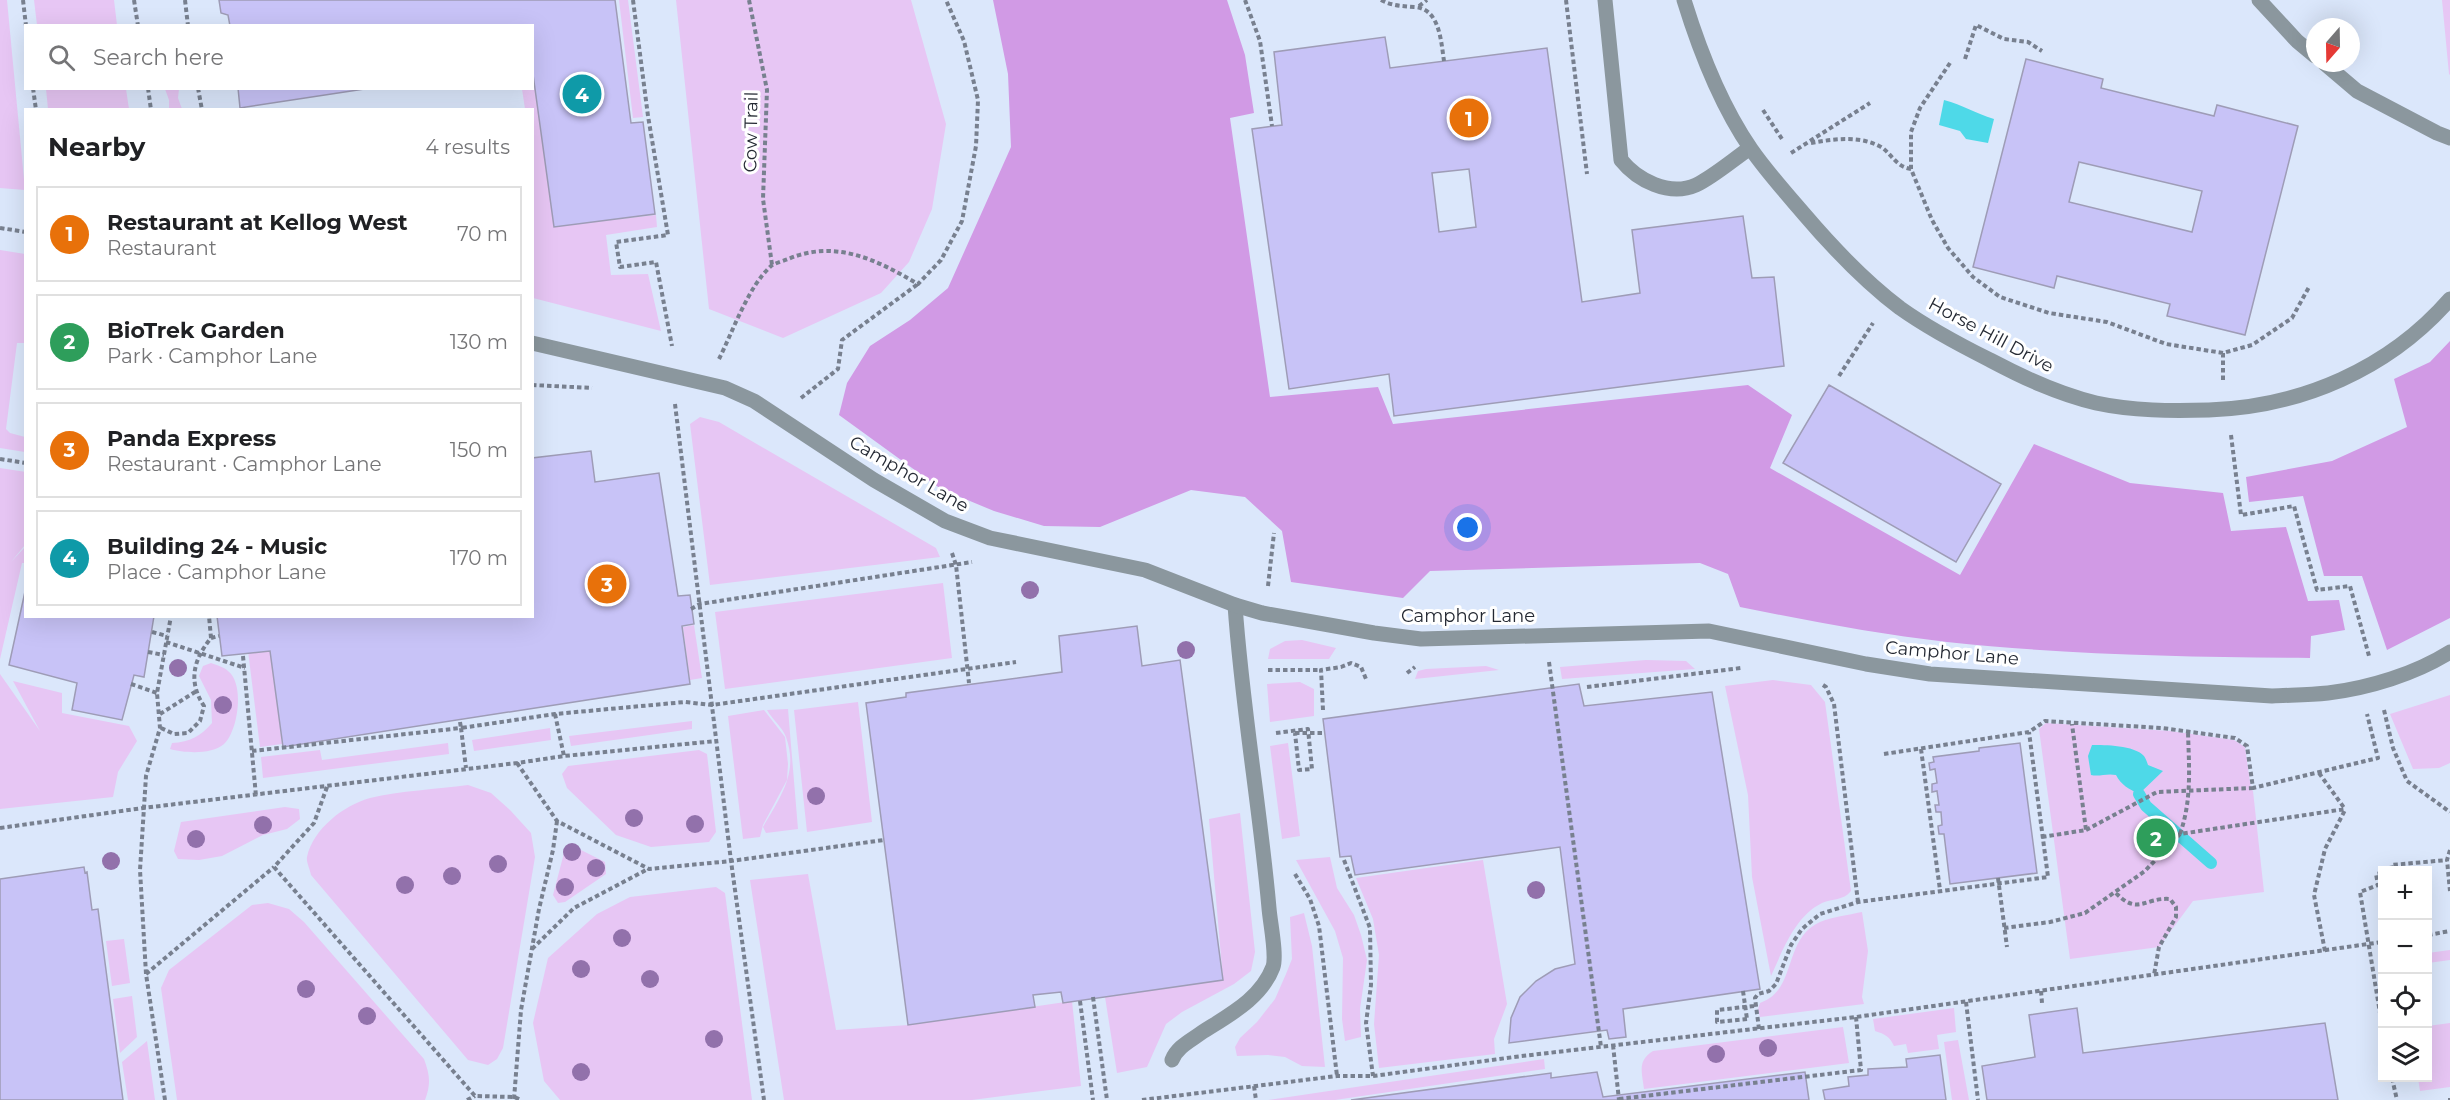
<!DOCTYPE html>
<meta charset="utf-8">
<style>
:root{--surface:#fff;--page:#f6f6f6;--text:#202124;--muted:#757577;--line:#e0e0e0;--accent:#0b8043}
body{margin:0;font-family:Montserrat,sans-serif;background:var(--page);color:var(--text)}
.controls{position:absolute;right:18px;bottom:18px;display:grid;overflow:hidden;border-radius:0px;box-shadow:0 6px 24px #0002}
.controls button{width:54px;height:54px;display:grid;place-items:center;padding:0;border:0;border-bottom:2px solid var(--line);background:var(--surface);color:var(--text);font:30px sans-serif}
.compass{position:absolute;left:2306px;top:18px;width:54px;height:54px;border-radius:50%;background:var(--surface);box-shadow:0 6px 24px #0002;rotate:200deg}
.you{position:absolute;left:1468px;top:528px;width:21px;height:21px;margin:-15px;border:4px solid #fff;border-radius:50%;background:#1a73e8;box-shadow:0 0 0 9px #1a73e833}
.badge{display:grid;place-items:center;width:39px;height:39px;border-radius:50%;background:var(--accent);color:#fff;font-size:20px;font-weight:700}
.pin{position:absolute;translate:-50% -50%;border:3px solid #fff;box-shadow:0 2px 6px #0006}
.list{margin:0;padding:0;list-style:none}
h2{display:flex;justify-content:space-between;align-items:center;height:78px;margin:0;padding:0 24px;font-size:26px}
h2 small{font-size:20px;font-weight:400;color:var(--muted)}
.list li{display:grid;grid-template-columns:39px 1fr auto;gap:18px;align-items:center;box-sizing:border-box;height:96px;margin:0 12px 12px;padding:0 12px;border:2px solid var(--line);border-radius:0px}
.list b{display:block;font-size:22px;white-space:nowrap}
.list p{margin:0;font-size:20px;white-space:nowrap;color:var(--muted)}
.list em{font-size:20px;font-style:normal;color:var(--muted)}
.icon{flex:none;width:33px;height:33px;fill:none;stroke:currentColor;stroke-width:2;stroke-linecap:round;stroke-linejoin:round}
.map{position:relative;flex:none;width:2450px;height:1100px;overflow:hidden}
.search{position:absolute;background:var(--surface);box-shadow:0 6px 24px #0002;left:24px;top:24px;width:510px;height:66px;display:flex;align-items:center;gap:15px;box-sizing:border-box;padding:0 21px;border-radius:0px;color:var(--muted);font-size:22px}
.panel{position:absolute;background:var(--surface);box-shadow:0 6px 24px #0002;left:24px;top:108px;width:510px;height:510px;border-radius:0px}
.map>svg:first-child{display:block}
.green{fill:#e7c6f4}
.forest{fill:#d19ae5}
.water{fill:#4ed9e8}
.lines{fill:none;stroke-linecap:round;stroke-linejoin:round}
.stream{stroke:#4ed9e8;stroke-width:12}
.building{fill:#c8c3f7;stroke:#9e9cb6;stroke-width:1.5;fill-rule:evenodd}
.path{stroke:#78808f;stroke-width:4;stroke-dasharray:4.5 3;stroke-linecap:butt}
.lane{stroke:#8b979e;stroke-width:15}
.street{stroke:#8b979e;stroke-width:15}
.path-bridge{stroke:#78808f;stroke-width:4;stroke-dasharray:4.5 3;stroke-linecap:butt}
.tree{fill:#9271ab}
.labels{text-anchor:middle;stroke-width:6;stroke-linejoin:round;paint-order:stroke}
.street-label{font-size:18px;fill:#242933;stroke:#fff}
</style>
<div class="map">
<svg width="2450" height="1100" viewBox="0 0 2450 1100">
<rect width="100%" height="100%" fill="#dbe7fb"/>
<path class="green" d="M0 0H7L25 190 0 188Z
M34 0H114L117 25H37Z
M619 0H628L643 117 633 118Z
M676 0H911L946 124 932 209 909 262 881 293 783 338 709 309Z
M2442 0H2450V75L2449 74Z
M533 70 556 226 656 215 657 227 606 235 611 275 648 274 661 331 533 298 532 110 525 109 522 89 532 88Z
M46 89H126L129 109H48Z
M165 89H179L178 98 182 109H169V100Z
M0 250 25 254V343H17L6 429 10 433 25 437V452L0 448Z
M700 417 719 422 936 548 940 557 710 585 690 424Z
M0 468 26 472 25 545 11 562 25 547V563H22L0 659Z
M943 583 952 658 725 689 715 612Z
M694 625 702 678 690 680 683 627Z
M1302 640 1336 648 1329 659H1268L1270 649 1285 641Z
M271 649 282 744 260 747 248 651Z
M1646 660 1686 661 1695 669 1562 679 1560 667Z
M211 663C216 665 224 667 228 671 245 684 238 731 224 744 212 755 184 753 170 749L172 743C190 742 201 736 212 723L211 700 199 676 203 666Z
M1486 666 1499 670 1415 679 1418 671 1426 669Z
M0 674 40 731 13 681 62 693V713L129 726 137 741 118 772 113 797 0 809Z
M1773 680 1811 685 1825 702 1851 891C1843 901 1833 898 1822 903 1795 916 1783 950 1771 976L1752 877 1748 795 1725 686Z
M1300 682 1314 689V716L1270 722 1267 684Z
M2450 695V763L2439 768 2413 769 2390 714Z
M858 702 872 822 807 832 794 710Z
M788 709 798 829 766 833 763 827C780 797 799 773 786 737 783 728 772 719 767 710Z
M764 710 785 737 788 764 787 780 763 825 760 837 743 839 728 716Z
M692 721V729L571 746 569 736Z
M2046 723 2170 731 2234 740 2245 747 2251 789 2253 791 2264 892 2193 901 2159 947 2070 959 2039 729Z
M550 728 551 740 474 751 472 740Z
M448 743 449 754 263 778 261 757 320 750 322 760Z
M1288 743 1300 836 1282 839 1270 746Z
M699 750 707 754 716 832 709 842 651 847 616 835 567 788 562 774 568 766Z
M468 785 491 793 510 810 531 833 535 857 503 1048 497 1059 488 1065 468 1060 311 875C310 869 306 862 307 857 313 829 344 805 370 798 400 791 437 789 468 785Z
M285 807 299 809 300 819 287 829 263 835 222 856 199 860 178 859 174 851 181 822Z
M1240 813 1255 952 1251 971 1234 984 1182 1012 1166 1024 1147 1067 1117 1073 1105 997 1223 979 1209 819Z
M570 847 581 850 605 862 606 874 565 902 558 903 553 895 564 853Z
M1330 857 1337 888 1354 915 1361 935 1367 960 1360 1009 1361 1037 1345 1041 1342 1019 1343 958 1335 931 1296 860Z
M1483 860 1507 1004 1494 1039 1495 1054 1379 1068 1374 1024 1379 955 1373 919 1356 878Z
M808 874 836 1030 908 1025 1072 1001 1081 1086 972 1100H784L750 880Z
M716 887 725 893 752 1100H560L544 1081 533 1023 548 958 597 914 630 897Z
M268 903 289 909 304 922 424 1059C430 1075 431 1084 425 1100H177L161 988 169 970 252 905Z
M1862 912 1868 951 1862 997 1864 1004 1760 1017 1758 1009 1760 1003C1798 990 1782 939 1820 922 1832 917 1848 915 1862 912Z
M1304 913 1312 946 1325 1067 1302 1066 1285 1057 1268 1055 1237 1056 1235 1047 1240 1038 1257 1022 1275 999 1286 974 1292 959 1290 917Z
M124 939 130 983 112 986 106 941Z
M2450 950V960L2428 963V953Z
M132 996 137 1037 120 1053 113 999Z
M1954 1008 1956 1032 1937 1035 1939 1049 1908 1053 1906 1044 1894 1046C1890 1037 1885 1034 1875 1031L1873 1019Z
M2450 1023V1087L2420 1091 2418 1078H2428V1026Z
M1843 1027 1849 1063 1644 1089C1642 1072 1637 1061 1653 1051Z
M1958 1040 1969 1100H1952L1944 1042Z
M147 1041 155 1100H128L122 1062Z
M1544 1059 1545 1069 1335 1100H1268Z"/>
<path class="forest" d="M993 0H1227L1245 55 1254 113 1230 118 1270 397 1378 387 1393 424 1748 385 1792 415 1770 468 1960 575 2034 444 2130 483 2223 493 2231 531 2286 527 2308 601 2339 600 2345 630 2311 636 2310 658C2189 657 2068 655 1947 642 1877 634 1809 621 1740 607L1728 574 1700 563 1430 571 1403 598 1291 582 1282 531 1245 497 1191 490 1100 527 1044 526 994 511 941 489 839 415 847 383 870 346 910 320 948 288 1011 147 1008 74Z
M2450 341V618L2387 650 2362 576H2324L2303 496 2249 502 2246 477 2332 461 2407 427 2394 379 2430 362Z"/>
<path class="water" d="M1944 100C1963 105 1975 113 1994 119L1988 143 1966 139 1960 131 1939 125Z
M2092 745C2105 745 2134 745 2144 756 2146 759 2147 762 2148 765L2163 771 2139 794C2129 789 2121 785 2116 775 2106 773 2100 777 2091 775L2088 756Z"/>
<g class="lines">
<path class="stream" d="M2139 794 2146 806 2211 863"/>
</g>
<path class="building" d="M219 0H615L631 123 643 122 655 214 554 227 532 67V26H230L228 15 221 13Z
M1385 37 1390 68 1547 48 1582 302 1640 293 1632 230 1743 216 1752 278 1774 277 1784 366 1394 416 1389 374 1289 389 1252 129 1282 125 1274 52ZM1469 169 1476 227 1439 232 1432 173Z
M2026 59 2103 79 2101 88 2214 116 2217 105 2298 126 2245 335 2167 316 2170 304 2057 276 2054 288 1973 267ZM2079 162 2202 191 2192 232 2069 202Z
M238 88H371L240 108Z
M1829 385 2001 484 1956 562 1783 463Z
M591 451 595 482 659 473 678 596 690 595 694 624 682 626 690 684 283 747 270 651 222 656 217 616H532V458Z
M26 587V616H154L144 677 134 675 122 720 72 710 77 683 9 665Z
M1137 626 1142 666 1180 660 1223 980 1063 1003 1061 992 1033 995 1035 1007 908 1025 866 703 906 697V693L1062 672 1059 636Z
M1579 684 1584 706 1712 692 1760 989 1623 1009 1626 1037 1609 1039 1607 1030 1509 1043 1511 1018 1520 997 1536 981 1555 969 1575 964 1560 847 1355 875 1351 856 1340 857 1323 719Z
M2020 743 2037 873 1950 884 1944 834H1939L1938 826 1942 825 1941 812H1936L1935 805H1939L1937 791 1932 792V784L1937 783 1935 769 1930 770 1929 763 1934 762 1933 757 1979 751V748Z
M84 867 85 873 87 872 92 910 98 909 123 1100H0V879Z
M2077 1008 2083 1053 2325 1023 2338 1100H1987L1982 1066 2035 1057 2029 1015Z
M1940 1055 1946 1100H1825L1823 1090 1849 1086 1848 1077 1868 1075V1069L1907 1067 1906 1059Z
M1597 1072 1603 1097 1805 1072 1809 1100H1351L1551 1073V1078Z"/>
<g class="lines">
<path class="path" d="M23 0 26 26
M134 0 138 26
M185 0 188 26
M633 0 648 116 668 235 616 242 620 267 656 262 672 346
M749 0 767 90 763 199 772 265
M1245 0 1260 41 1272 126
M1381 0C1392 6 1403 6 1414 7 1440 8 1441 42 1444 61
M1566 0 1587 174
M1419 6 1427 0
M1965 59 1976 25 2004 39 2028 42 2042 51
M1950 63 1920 108 1911 132V169L1932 220 1948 248 1973 277 2000 297 2049 313 2107 322 2166 344 2223 353 2252 345 2292 318 2309 287
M33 88 36 110
M148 88 151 110
M198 88 202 110
M1763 110 1782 139
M1811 143C1834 139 1859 135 1881 147 1892 154 1896 167 1911 169
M1791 153 1870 103
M0 228 26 232
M2223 353V383
M719 359C733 331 748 287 771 266 775 263 783 261 788 259 836 239 877 260 918 284L941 260 962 221 976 146 978 100 964 41 946 0
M1839 376 1873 323
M532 385 592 388
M801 398 838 369 842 340 918 284
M675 404 731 861 764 1100
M2231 435 2241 515 2294 506 2317 590 2350 586 2369 656
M0 459 26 463
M952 553 956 565 969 683
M1268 586 1274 533
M691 609 700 604 972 562
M152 632 167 636
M211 638 219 636
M166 642 245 668
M148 652 164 655
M243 656 256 796
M1549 662 1601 1047
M1268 670H1321
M1407 673 1415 667
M131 684 157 693
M1823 685 1826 687 1834 704 1858 902
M1587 687 1741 668
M1323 710 1321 670 1341 667 1351 663 1361 667 1366 679
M2384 710 2393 748 2407 781 2450 812
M160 714 195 692
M555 714 564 756
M460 722 461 728 555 714 685 702 712 705 1016 662
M161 728 174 734 188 733 200 721 204 706C188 682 193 660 211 638L209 616
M1276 733 1308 729 1312 769 1299 770 1295 733
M1921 749 1940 890
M252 751 461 728 466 768
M1884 754 2029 732 2045 721 2162 728 2235 738 2247 746 2253 788 2378 758 2367 714
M517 763 557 821 649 869 731 861 884 840
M2319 773 2345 809
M327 787 314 823 274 867 475 1096 514 1097 521 1100
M0 828 143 808 517 763 564 756 716 741
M2086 830 2157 792 2253 788
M2180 834C2192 800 2189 767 2188 732
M2042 837 2086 830 2072 724
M2450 850 2447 860 2450 891
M1344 860 1370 928 1371 985 1366 1023 1373 1076
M2392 870 2391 865 2447 860
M2382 873 2376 874 2378 885 2360 892 2382 1025
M1295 874 1310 899 1319 926 1337 1076
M2116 893C2138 916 2145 897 2170 899L2176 907V917L2159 947 2154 975
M2004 928 2050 922 2085 913 2145 871 2180 834 2345 809
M2428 935 2450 931
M532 949 574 908 648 869
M2325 951 2314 895 2325 849 2345 810
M146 974 274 867
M2041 991 2042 1003
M1093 997 1107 1100
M1080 1001 1093 1100
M1966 1002 1978 1100
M1747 1019 1717 1022V1010L1754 1006
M1759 1029 1755 998 1758 994 1769 991 1776 984 1791 945 1802 929 1820 914 1858 902 2048 877 2029 732
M1613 1045 1619 1100
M2392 1078 2397 1100
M1254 1086 1256 1100
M514 1099 521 1010 539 909 553 850 557 821
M1619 1099 1861 1070 1856 1017
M165 1100 146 974 140 870 146 776 160 728 157 693 171 616
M467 1100 475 1096
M1142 1100 1337 1076H1373L1514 1057 1856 1017 2382 942
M2448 1100H2450"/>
<path class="lane" d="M1605 0 1621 160C1637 180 1669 197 1696 185 1713 177 1734 159 1750 148
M1684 0C1700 52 1720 104 1751 149 1767 172 1786 193 1804 214 1833 248 1864 281 1900 308 1928 328 1960 345 1990 360 2024 378 2058 394 2096 403 2133 411 2171 411 2209 410 2301 407 2389 369 2450 299
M2259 0 2297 41 2315 56
M2324 63 2357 91 2437 133 2450 138
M1172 1060C1177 1047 1190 1041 1201 1033 1229 1015 1261 999 1273 967 1277 955 1270 922 1269 908 1260 807 1242 707 1235 605"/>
<path class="street" d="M532 343 725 388 754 401 874 480 945 521 990 538 1145 570 1235 605 1262 613 1374 633 1421 639 1709 631 1866 664 1930 674 2272 696C2290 695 2309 695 2328 693 2369 688 2415 674 2450 652"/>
<path class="path-bridge" d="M1295 733H1324
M1998 878 2007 947
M1743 991 1747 1019"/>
</g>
<g class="tree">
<circle cx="1030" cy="590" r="9"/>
<circle cx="1186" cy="650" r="9"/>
<circle cx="178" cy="668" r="9"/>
<circle cx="223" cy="705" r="9"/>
<circle cx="816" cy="796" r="9"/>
<circle cx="634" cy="818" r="9"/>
<circle cx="695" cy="824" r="9"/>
<circle cx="263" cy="825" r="9"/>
<circle cx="196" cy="839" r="9"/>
<circle cx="572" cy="852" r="9"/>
<circle cx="111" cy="861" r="9"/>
<circle cx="498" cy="864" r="9"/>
<circle cx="596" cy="868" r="9"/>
<circle cx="452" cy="876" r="9"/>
<circle cx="405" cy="885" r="9"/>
<circle cx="565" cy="887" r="9"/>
<circle cx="1536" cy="890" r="9"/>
<circle cx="622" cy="938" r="9"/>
<circle cx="581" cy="969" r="9"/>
<circle cx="650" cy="979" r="9"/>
<circle cx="306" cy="989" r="9"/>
<circle cx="367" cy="1016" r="9"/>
<circle cx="714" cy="1039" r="9"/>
<circle cx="1768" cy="1048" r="9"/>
<circle cx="1716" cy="1054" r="9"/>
<circle cx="581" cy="1072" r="9"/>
</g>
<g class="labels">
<g class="street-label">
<text transform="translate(751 132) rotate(-89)" y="6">Cow Trail</text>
<text transform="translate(1991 335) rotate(28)" y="6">Horse Hill Drive</text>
<text transform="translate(909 474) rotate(30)" y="6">Camphor Lane</text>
<text x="1468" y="622">Camphor Lane</text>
<text transform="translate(1952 653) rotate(5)" y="6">Camphor Lane</text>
</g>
</g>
</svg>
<div class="controls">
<button>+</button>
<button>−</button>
<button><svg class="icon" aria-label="locate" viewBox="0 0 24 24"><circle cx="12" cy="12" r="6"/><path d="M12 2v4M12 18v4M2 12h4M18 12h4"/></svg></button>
<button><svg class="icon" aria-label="layers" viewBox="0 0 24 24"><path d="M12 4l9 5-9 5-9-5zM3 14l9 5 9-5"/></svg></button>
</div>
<svg class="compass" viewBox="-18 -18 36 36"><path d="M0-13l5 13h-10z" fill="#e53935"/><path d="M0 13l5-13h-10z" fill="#757577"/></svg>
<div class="you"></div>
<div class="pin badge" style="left:1469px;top:118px;background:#e8710a">1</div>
<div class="pin badge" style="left:2156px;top:838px;background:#2e9e5b">2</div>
<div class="pin badge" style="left:607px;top:584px;background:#e8710a">3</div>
<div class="pin badge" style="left:582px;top:94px;background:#0f9aa8">4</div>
<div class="search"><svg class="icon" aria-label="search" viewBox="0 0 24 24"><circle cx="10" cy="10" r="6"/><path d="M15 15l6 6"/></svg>Search here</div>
<section class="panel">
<h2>Nearby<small>4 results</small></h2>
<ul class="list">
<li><span class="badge" style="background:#e8710a">1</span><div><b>Restaurant at Kellog West</b><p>Restaurant</p></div><em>70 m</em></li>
<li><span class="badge" style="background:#2e9e5b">2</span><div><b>BioTrek Garden</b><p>Park · Camphor Lane</p></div><em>130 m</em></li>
<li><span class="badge" style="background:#e8710a">3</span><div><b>Panda Express</b><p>Restaurant · Camphor Lane</p></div><em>150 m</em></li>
<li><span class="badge" style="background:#0f9aa8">4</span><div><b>Building 24 - Music</b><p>Place · Camphor Lane</p></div><em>170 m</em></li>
</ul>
</section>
</div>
